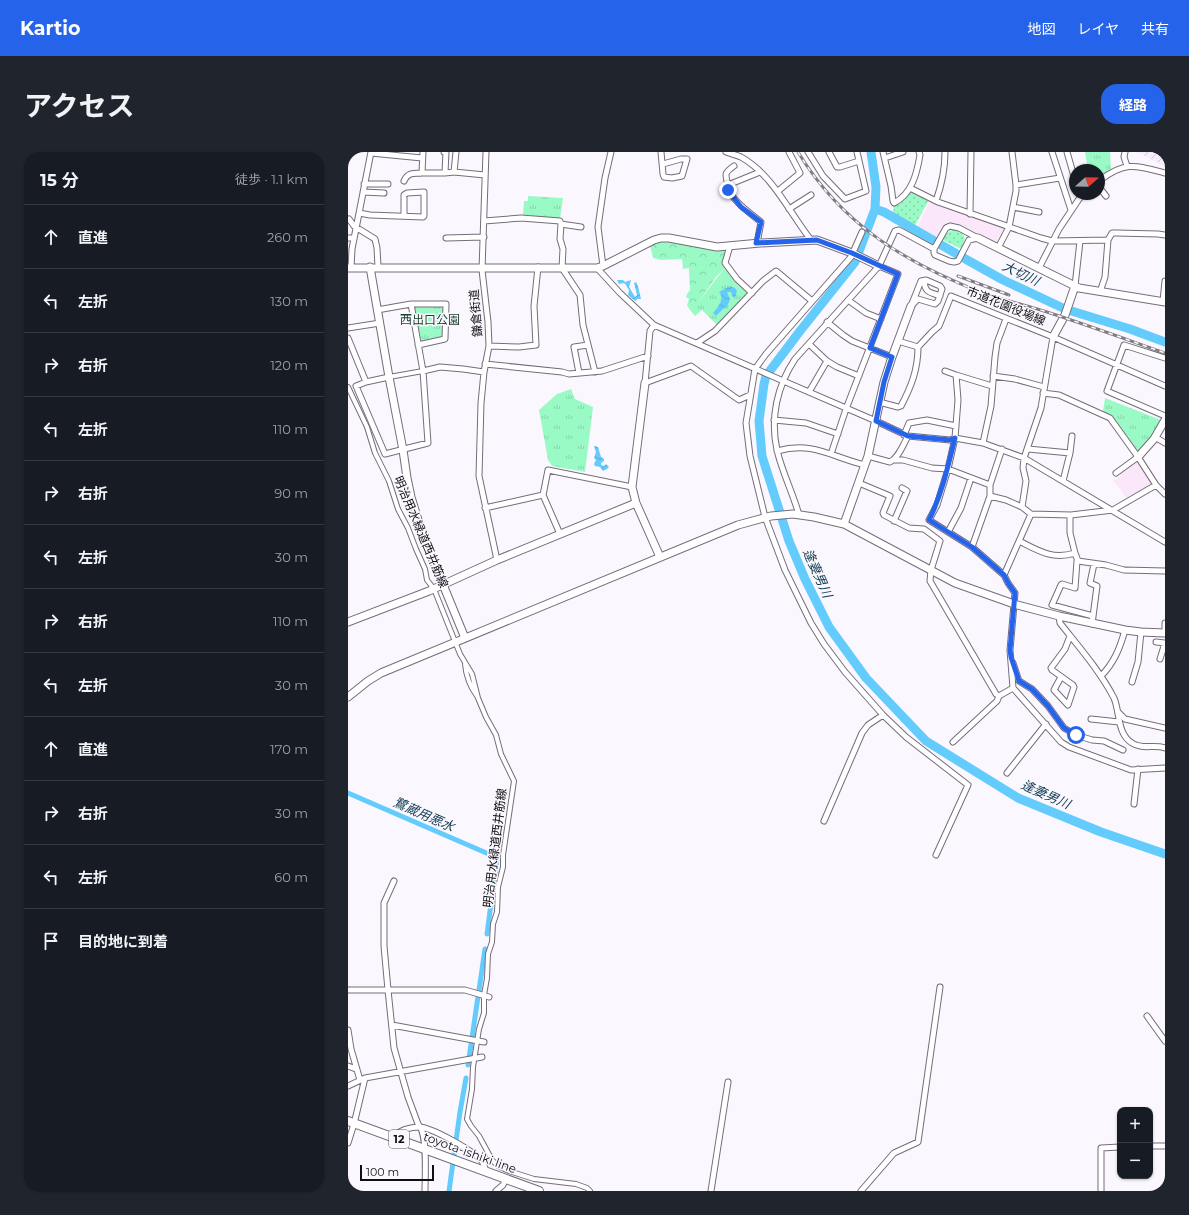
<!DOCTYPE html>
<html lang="ja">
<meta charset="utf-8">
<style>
:root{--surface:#171b24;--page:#20242c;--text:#f1f3f6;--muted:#9ea1a6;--line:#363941;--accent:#2563eb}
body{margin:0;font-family:Montserrat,"Noto Sans JP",sans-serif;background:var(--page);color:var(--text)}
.controls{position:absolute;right:12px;bottom:12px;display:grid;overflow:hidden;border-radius:8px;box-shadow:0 1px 3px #0004}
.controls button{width:36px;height:36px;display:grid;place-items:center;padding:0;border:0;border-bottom:1px solid var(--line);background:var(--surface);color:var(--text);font:20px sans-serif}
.compass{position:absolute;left:721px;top:12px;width:36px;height:36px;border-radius:50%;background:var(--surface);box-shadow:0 1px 3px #0004;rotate:70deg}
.scale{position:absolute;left:12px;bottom:10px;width:74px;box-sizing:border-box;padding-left:4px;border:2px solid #120f14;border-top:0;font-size:11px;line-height:14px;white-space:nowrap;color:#120f14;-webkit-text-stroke:3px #fbf7fe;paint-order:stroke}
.stop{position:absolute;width:12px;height:12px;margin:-9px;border:3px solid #2563eb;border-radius:50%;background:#fff}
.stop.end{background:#2563eb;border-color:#fff;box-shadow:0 1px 4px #0008}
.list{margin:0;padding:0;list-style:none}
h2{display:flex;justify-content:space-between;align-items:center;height:52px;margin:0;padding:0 16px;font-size:17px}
h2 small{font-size:13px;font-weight:400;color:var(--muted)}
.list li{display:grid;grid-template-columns:26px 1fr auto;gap:12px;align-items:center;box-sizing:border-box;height:64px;padding:0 16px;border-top:1px solid var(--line)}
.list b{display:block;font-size:15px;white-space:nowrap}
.list em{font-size:13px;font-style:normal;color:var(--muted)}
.icon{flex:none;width:22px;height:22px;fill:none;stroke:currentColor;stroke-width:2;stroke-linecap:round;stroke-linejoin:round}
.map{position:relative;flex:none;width:817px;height:1039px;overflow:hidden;border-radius:16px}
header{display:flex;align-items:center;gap:24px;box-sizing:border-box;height:56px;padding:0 20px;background:var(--accent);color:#fff}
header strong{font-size:19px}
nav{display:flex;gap:22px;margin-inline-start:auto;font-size:14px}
.intro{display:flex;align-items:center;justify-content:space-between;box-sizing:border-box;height:96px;padding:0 24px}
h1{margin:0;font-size:28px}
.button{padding:10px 18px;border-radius:16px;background:var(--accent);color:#fff;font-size:14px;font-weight:700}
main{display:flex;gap:24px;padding:0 24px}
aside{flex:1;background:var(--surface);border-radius:16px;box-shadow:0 1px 3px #0004}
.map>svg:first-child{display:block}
.commercial{fill:#fae8fa}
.industrial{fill:url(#industrial-furrows)}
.grass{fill:url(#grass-dots)}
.forest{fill:url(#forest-crowns)}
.park{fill:url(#park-tufts)}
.water{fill:url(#water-waves)}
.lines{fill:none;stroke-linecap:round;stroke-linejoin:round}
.canal{stroke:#64ccfd;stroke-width:5}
.river{stroke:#64ccfd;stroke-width:9}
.pedestrian-casing{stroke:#766c7b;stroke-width:6}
.minor-casing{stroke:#766c7b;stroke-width:7}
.tertiary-casing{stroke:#766c7b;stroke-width:9}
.primary-casing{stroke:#766c7b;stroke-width:10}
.pedestrian{stroke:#fff;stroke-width:4}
.minor{stroke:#fff;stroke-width:5}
.tertiary{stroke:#fff;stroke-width:7}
.primary{stroke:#fff;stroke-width:8}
.rail-casing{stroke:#807c82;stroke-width:3}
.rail{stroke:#fbf7fe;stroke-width:1.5;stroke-dasharray:4.5;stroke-linecap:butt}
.route{stroke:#2563eb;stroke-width:5}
.labels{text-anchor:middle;stroke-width:3;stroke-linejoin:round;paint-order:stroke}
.shield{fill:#fbf7fe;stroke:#58555a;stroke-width:1}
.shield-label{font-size:11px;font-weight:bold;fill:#120f14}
.street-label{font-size:12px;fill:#120f14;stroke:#fbf7fe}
.park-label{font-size:12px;fill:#1b442f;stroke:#fbf7fe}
.water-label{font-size:13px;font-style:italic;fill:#0e3c50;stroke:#fbf7fe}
</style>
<header>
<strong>Kartio</strong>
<nav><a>地図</a><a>レイヤ</a><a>共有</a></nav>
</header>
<div class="intro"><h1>アクセス</h1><a class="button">経路</a></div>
<main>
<aside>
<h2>15 分<small>徒歩 · 1.1 km</small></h2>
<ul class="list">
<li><svg class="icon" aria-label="ahead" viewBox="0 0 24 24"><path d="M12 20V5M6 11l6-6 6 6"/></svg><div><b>直進</b></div><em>260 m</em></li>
<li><svg class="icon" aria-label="left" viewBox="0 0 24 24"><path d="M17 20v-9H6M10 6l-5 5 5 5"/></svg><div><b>左折</b></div><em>130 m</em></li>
<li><svg class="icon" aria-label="right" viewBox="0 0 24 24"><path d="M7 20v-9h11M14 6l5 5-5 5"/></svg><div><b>右折</b></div><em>120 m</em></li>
<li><svg class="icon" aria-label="left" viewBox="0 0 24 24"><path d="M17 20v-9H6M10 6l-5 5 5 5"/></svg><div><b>左折</b></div><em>110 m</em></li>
<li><svg class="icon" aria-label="right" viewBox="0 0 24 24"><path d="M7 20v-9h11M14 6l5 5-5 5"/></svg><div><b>右折</b></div><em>90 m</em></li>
<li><svg class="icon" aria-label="left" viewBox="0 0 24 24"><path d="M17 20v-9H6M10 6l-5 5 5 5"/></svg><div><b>左折</b></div><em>30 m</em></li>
<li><svg class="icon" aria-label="right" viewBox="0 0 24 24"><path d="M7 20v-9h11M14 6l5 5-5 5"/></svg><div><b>右折</b></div><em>110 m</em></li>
<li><svg class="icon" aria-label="left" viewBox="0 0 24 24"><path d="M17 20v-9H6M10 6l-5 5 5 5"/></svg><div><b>左折</b></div><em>30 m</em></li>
<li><svg class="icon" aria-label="ahead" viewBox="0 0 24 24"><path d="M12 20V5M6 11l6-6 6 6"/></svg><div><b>直進</b></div><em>170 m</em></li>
<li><svg class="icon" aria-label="right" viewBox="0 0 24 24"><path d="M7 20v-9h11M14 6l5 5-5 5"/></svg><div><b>右折</b></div><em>30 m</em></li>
<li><svg class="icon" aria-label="left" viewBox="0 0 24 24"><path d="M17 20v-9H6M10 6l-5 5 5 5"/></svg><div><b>左折</b></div><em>60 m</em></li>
<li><svg class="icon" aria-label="arrive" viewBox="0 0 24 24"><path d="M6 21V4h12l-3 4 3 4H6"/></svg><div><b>目的地に到着</b></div></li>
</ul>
</aside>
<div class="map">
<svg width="817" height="1039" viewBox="0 0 817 1039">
<defs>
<pattern id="industrial-furrows" width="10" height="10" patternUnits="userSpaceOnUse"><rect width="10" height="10" fill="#f7ebfe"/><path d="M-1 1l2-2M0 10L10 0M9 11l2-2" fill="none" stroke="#d3c8d9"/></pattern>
<pattern id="grass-dots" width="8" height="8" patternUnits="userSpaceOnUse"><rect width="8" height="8" fill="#9afac5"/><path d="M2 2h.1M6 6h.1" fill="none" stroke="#84d5a8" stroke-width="1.8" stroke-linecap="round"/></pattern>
<pattern id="forest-crowns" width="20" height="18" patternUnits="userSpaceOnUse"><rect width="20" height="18" fill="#9afac5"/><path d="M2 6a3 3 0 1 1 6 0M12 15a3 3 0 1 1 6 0" fill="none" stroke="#84d5a8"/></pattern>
<pattern id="park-tufts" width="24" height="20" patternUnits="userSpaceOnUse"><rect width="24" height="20" fill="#9afac5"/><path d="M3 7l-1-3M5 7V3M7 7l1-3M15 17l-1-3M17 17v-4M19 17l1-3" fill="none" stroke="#84d5a8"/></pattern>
<pattern id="water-waves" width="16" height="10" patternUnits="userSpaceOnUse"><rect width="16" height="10" fill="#64ccfd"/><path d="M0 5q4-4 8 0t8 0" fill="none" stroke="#56aed8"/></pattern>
</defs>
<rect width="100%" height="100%" fill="#fbf7fe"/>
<path class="commercial" d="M582 49 659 75 649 94 599 69 589 87 569 75Z
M789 307 806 333 779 348 772 336 765 329 773 324 771 320Z"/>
<path class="industrial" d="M789 0H817V15L809 10Z"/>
<path class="grass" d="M562 39 581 48 566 75 545 61 546 54 550 52Z
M604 78C617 78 620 87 613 97L595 88 596 83Z"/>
<path class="forest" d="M309 89H328L358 97H379L378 115 368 125 349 152 342 158 339 153 341 147 338 145 339 142 342 138 341 116 335 117 334 107 313 108 305 106 302 93Z"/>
<path class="park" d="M737 0H762L763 17 751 26V18H740Z
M180 44 215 46 212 67 175 63 176 49H180Z
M378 115 400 138V142L370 174 354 158 347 164 342 158C356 146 365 129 378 115Z
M67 154H93L95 156V183L93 185 73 189 71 187 66 155Z
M223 237 227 247 245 255 237 320 204 314 200 308 191 258 209 242Z
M757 246 813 268 803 285 790 299 766 267 755 259Z"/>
<path class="water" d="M269 128H275L277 130 283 128 281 135 287 145 289 143 286 131 288 130 290 134 293 147H289L287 149 280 143 281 138 278 133 276 131 271 132Z
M382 134 387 136 389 139 387 146 384 144 383 140H379L382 147 379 155 376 156 368 164 365 161C370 155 377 147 371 140Z
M247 294 250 295 253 305 256 307V309L253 311V313L256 314 258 312 261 315 259 317 255 319 252 315 247 314 246 312 248 308 246 306 248 300 246 295Z"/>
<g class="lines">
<path class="canal" d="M0 641 143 703
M139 782 149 706
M120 913 137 797
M101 1039 112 960 118 926"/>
<path class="river" d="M523 0 528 35 527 57 507 110 452 179 418 224 416 232 411 269 414 304 441 389 457 427 481 475 518 526 578 589 670 646 753 680 817 702
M527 57 536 60 621 109 655 128 717 157 782 177 817 190"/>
<defs>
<path id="pedestrian" d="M41 225 75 219
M0 235 19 275 27 301 41 329 50 357 60 376 68 397 77 417 79 428 86 437 112 502 124 522 130 546 138 565 148 583 153 602 166 629 155 703V715L150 735 149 760 145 772 144 790 140 802 139 826 136 843V861L131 877 125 915 124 937 119 967 123 974 131 984 144 1008 150 1014 161 1019 186 1027 228 1032 239 1036 242 1039
M117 512C118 524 121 533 129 544"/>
<path id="minor" d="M75 0 74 21H97L98 0H96
M138 0 134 118 140 170 141 194 136 220 133 251 131 324 149 408
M313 0 315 22 316 25 324 26 334 24 339 7H333L315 12
M378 0C383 2 389 3 393 5 425 23 441 60 463 88
M460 0 475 24 497 47 518 39 509 0
M481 0 489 15H492L511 9
M535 0 543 34 545 49 546 51C564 42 569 21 572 3L571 0
M664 0 668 33
M704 0 723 58
M719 0 727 28
M777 0 776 5 779 14
M23 1 74 6
M537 6 555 0
M386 14C376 21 377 22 380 33L412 20
M106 20 108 0
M97 21 106 20 137 23
M56 29C60 20 65 22 74 21
M751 29C777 9 787 13 817 21
M16 32H40
M380 33C381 47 402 61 413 70L409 91
M751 35 758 44
M562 36 590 50 693 86 704 89 760 88 764 81H768L810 82 817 83
M430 39 452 21 441 0
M15 40 36 41
M588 49C594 32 597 17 597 0
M665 55 691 60
M441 57 463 43
M11 61 22 63 75 65 76 64V40L59 41 56 43V64
M622 62 623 0
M1 67 6 74 27 87 29 96 30 115
M136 69 173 66 212 69 213 72 233 75
M213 72 212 87 215 97 214 116 232 143 235 173 247 220
M602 74 611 76 630 86 621 88 610 109 606 110 601 109 587 103 586 101V97L598 76Z
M514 80 503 105 418 202 407 217 398 271 402 304 417 365 437 418 463 471 476 492 497 520 535 563 558 585 620 633 588 703
M0 86H6
M98 86 136 85
M382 94 377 111 389 127 404 141
M650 96 661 75 668 39V33L712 26
M255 114 250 75 257 26 263 0
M3 116 4 97 23 0
M249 116 272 141 306 173 528 269 560 284 602 288 607 286 635 291 676 306 817 390
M691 116 711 77 731 47 736 42
M578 128 592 134 594 137 590 149 587 152 570 147 563 154 573 129Z
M576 129C577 141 582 140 592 144
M727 134 732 89
M752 140 757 125 760 88
M500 148 518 161 533 167
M815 149 817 129
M63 152H98L97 187 70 193
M479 170 495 183 504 189 544 205
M306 173 302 179 297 231 343 214 391 248 402 243
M0 176 32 171
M0 186 18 230 8 234 37 302 80 291 75 219 63 152 29 158
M550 189 570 195
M349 191 367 179 415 129 428 119 464 149
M461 192 479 209 489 215 511 224
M141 194 171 195 188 193 186 154 190 115
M817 206 776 193 759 239 817 264
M137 212 214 220 221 222 254 219 300 204
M75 219 92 215 115 217 136 220
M597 219 608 223 610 248 607 286 600 317 589 353 581 368 624 395 656 423 660 431 667 441 662 498 665 536 713 590 721 595 783 618 817 616
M231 221 226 195 240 193
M608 223 644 234
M645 224 667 227 696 235
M18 230 41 225
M461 240 479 209
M695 241 711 243 762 266 790 305 808 333 817 342
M531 250 550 255 553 254C563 235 570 218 570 195L584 180 591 174 603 144 705 185 817 234
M426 268 458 271 490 282
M556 283 561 271 579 268 608 274
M807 285 817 291
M635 291 643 254 647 205 649 191 658 167
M680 297 722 301
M429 299C466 289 483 305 517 313
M483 302 498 257 550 122 531 114
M520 304 542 310C551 305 555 293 560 284
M545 308H555L584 316 600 317 642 333
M768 321 790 305
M715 329 722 301 724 284
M511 331 542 344 535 361 536 363 561 376 576 377 592 389 583 418 582 429 648 542 651 544 665 536
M642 344 658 348 674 355 683 362 723 363 765 358 808 333
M674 355 678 329 675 316 676 306 693 256 705 185
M137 356 195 343
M451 363C445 341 434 320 429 298 422 266 429 234 447 207L531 114 547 79 551 78 586 97
M722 363V381L727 401
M546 369 559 339 554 336
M600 380 613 356 623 326
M212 382 195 343 200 318 284 335
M671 389C691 399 704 408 727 401L730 409 758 413 776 418 817 419
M624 395 642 344V333L654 297
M729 409 727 436 714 432 713 433 704 453 745 464
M656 423 683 362
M711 464 712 471C731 495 752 519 766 546 772 560 769 582 784 591 794 598 807 592 817 596
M744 472 749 434 742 431 746 412
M817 481V471
M808 490 817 491
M812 507 817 491
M665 511 671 529 684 537 700 554 716 576 728 583 744 588 756 589 775 598
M753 524C766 511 772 496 777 478
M713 525 706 538 720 553 726 535 725 533 704 518 703 516 717 497 722 484
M784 530 790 510 793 480
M770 560 777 567 817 576
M743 567 771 570
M605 590 649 549 651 544
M659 621 698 572
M786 652 790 617
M476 669 514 581 520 573 535 563
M46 729 36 751V794L40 838 46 896 60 945 70 972C80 981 77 1024 77 1039
M0 838H117L141 845
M799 864 817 889
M44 873 136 890
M0 878 3 897 12 928
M0 914 8 917
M0 934 17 926 134 905
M46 985C51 978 63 975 71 975 83 975 126 999 134 1009 136 1012 137 1016 138 1020
M0 991 6 972 17 926
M802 994H817
M148 1039 155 1033 158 1027
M363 1039 380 930
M513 1039 546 1001 570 990 592 835
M753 1039V996L772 995"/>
<path id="tertiary" d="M630 86 731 136 817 150
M22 115 41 225 55 298 59 326 63 345 75 384 117 486
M0 116H249L255 114 306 88 313 86H321L369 95 412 91 469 88 504 101 531 114
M705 185 717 163 727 134
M297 231 284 335 288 351 312 405
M790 305 806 287 817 268
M496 372 520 304 536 230 544 205 563 154
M0 470 81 439 149 408 288 351
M0 545 20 529 33 521 390 373 423 364 445 362 466 365 496 372 607 431 666 452 711 464 777 478 793 480 817 481"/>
<path id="primary" d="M0 969C64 992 127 1016 191 1039"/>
</defs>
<use href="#pedestrian" class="pedestrian-casing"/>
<use href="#minor" class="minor-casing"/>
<use href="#tertiary" class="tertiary-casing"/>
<use href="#primary" class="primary-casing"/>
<use href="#pedestrian" class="pedestrian"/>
<use href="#minor" class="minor"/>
<use href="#tertiary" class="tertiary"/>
<use href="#primary" class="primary"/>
<defs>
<path id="rail" d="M450 0C494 73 558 111 635 141 658 149 682 154 705 162 742 174 780 188 817 201
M610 124 661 143"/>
</defs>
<use href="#rail" class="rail-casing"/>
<use href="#rail" class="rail"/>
</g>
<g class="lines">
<path class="route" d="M380 38 393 55 413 70 408 91 469 88 504 101 550 122 522 196 544 205 536 230 528 269 560 284 602 288 607 286C600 314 594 342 581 368L624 395 656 423 660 431 667 441 662 498 663 505 671 529 684 537 700 554 716 576 728 583"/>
</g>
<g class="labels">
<rect class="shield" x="41" y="978" width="20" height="18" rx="3"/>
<g class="shield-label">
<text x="51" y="991">12</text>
</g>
<g class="street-label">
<text transform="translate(658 154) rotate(22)" y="4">市道花園役場線</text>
<text transform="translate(128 161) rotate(-95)" y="4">鎌倉街道</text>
<text transform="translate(73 380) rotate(67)" y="4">明治用水緑道西井筋線</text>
<text transform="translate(147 696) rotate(-83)" y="4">明治用水緑道西井筋線</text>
<text transform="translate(122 1001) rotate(20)" y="4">toyota-ishiki line</text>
</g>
<g class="park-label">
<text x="82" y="172">西出口公園</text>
</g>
<g class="water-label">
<text transform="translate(673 121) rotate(26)" y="5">大切川</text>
<text transform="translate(470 421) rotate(66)" y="5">逢妻男川</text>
<text transform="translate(698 642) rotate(24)" y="5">逢妻男川</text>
<text transform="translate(76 662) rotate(24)" y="5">鷺蔵用悪水</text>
</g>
</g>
</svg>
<div class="controls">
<button>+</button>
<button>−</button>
</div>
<svg class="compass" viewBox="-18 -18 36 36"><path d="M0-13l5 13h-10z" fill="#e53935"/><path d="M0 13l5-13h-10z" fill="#9ea1a6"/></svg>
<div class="scale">100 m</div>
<div class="stop" style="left:728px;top:583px"></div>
<div class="stop end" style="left:380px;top:38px"></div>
</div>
</main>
